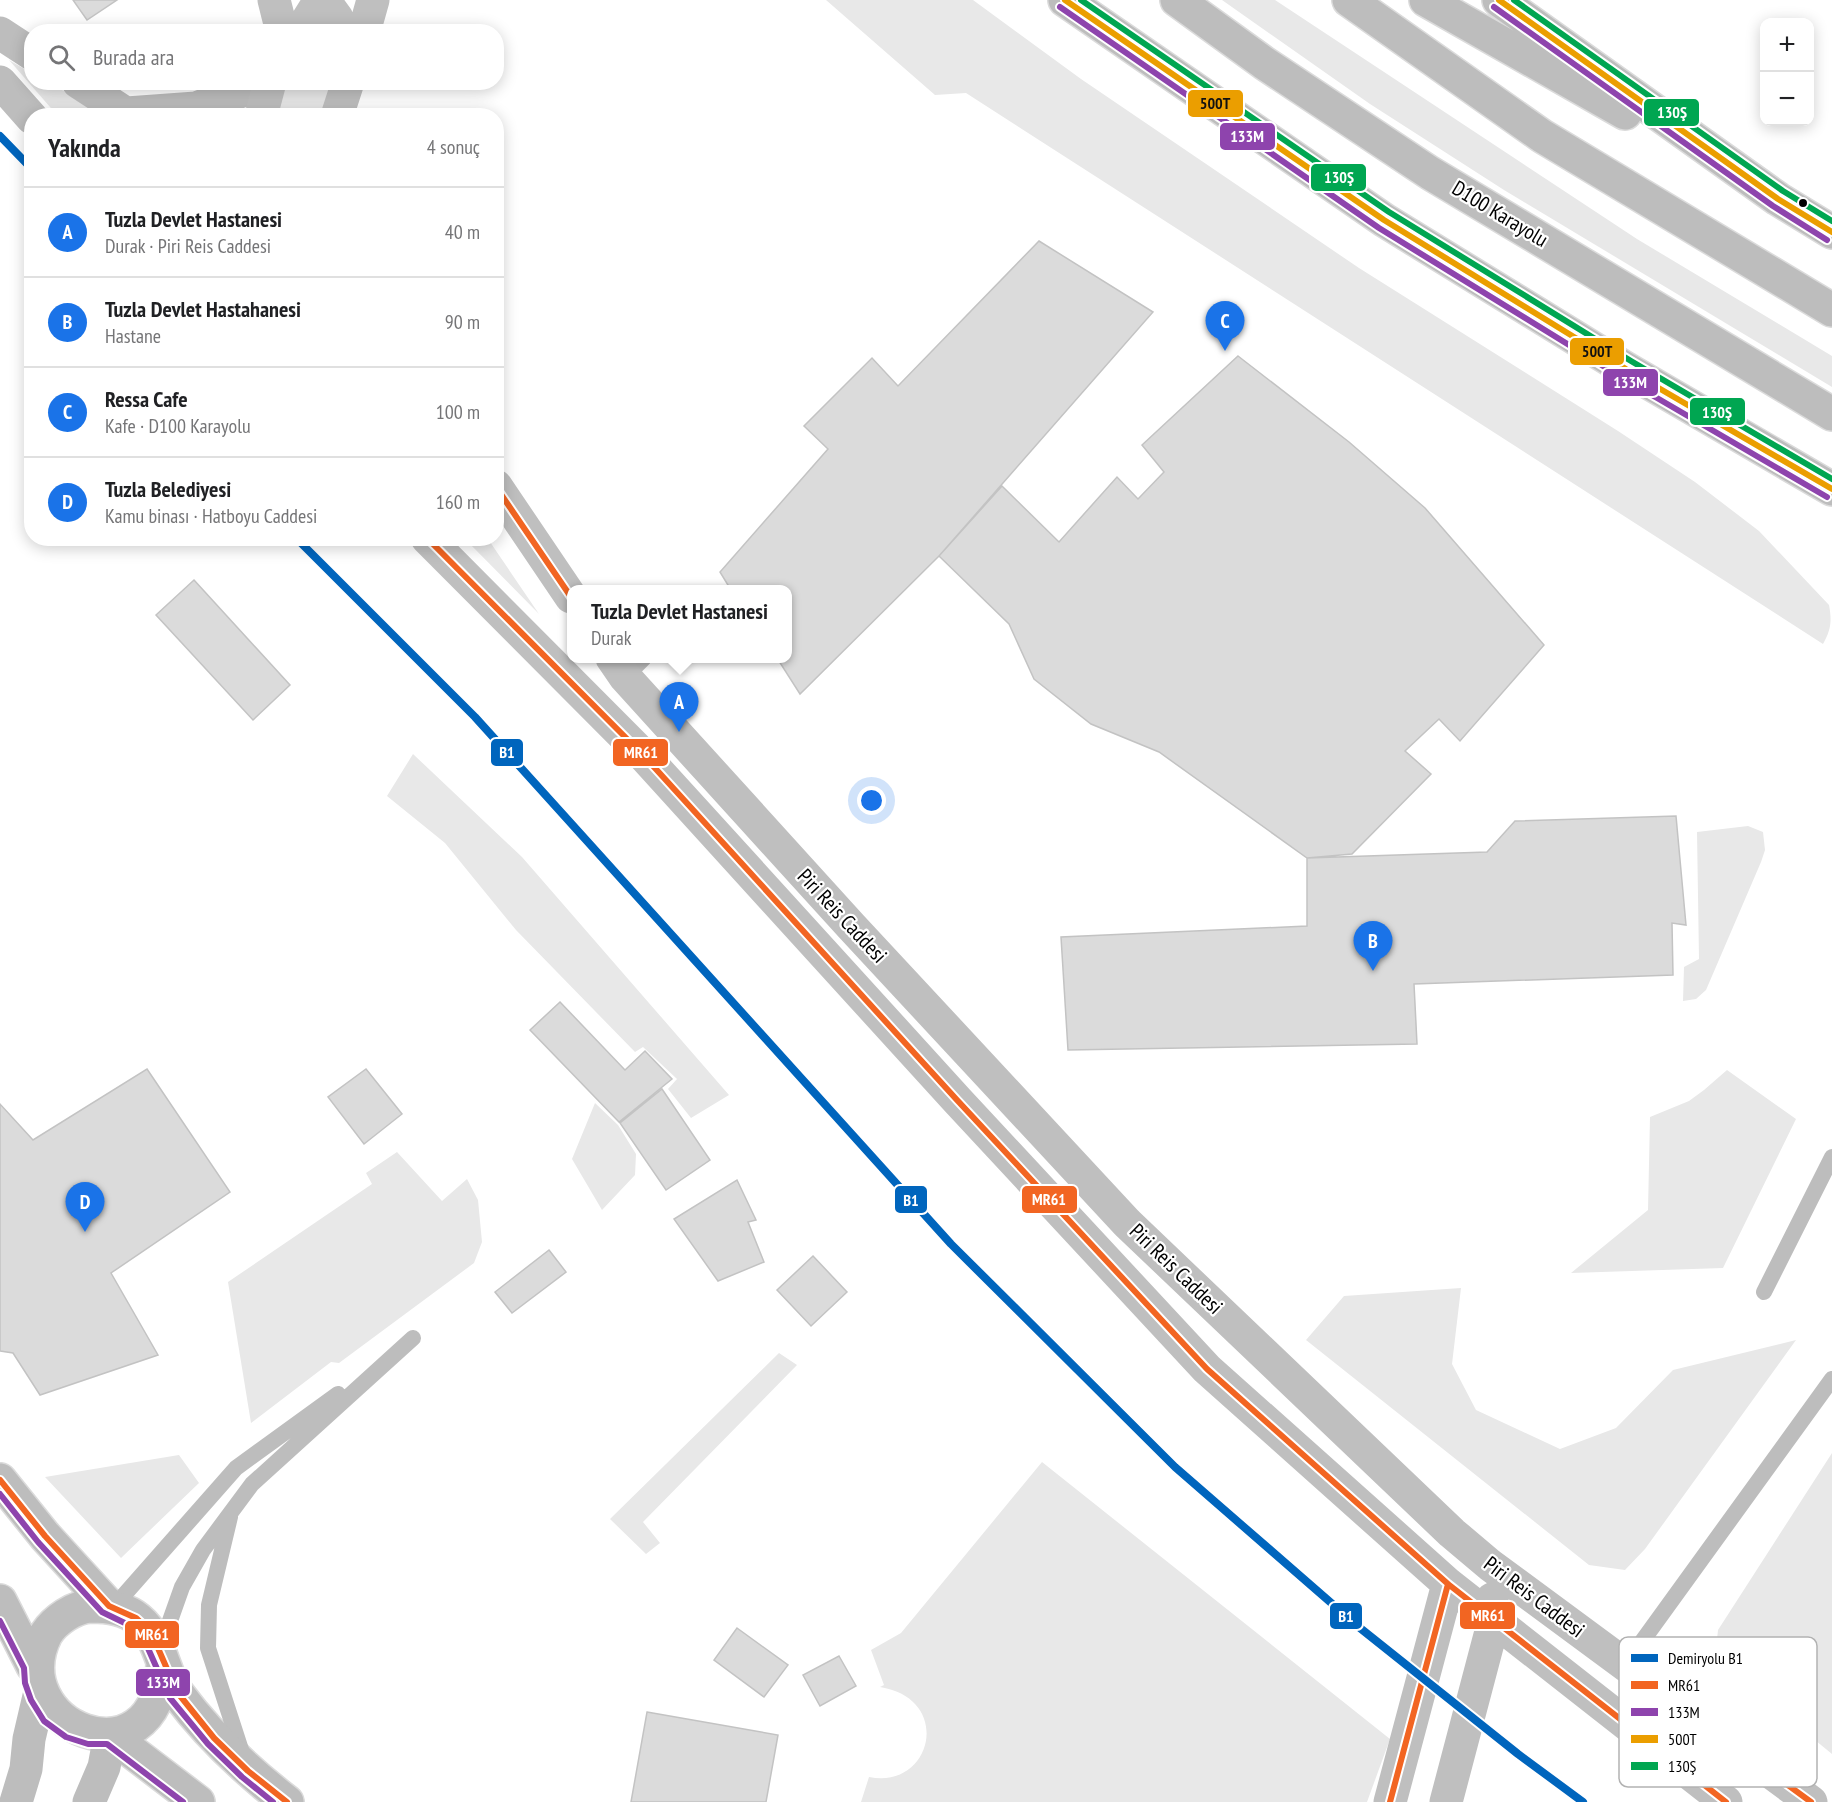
<!DOCTYPE html>
<html lang="tr">
<meta charset="utf-8">
<style>
:root{--surface:#fff;--page:#f2f2f2;--text:#202124;--muted:#757577;--line:#e0e0e0;--accent:#1a73e8}
body{margin:0;font-family:"PT Sans Narrow",sans-serif;background:var(--page);color:var(--text)}
.controls{position:absolute;right:18px;top:18px;display:grid;overflow:hidden;border-radius:12px;box-shadow:0 3px 15px #0003}
.controls button{width:54px;height:54px;display:grid;place-items:center;padding:0;border:0;border-bottom:2px solid var(--line);background:var(--surface);color:var(--text);font:30px sans-serif}
.you{position:absolute;left:872px;top:801px;width:21px;height:21px;margin:-15px;border:4px solid #fff;border-radius:50%;background:#1a73e8;box-shadow:0 0 0 9px #1a73e833}
.badge{display:grid;place-items:center;width:39px;height:39px;border-radius:50%;background:var(--accent);color:#fff;font-size:20px;font-weight:700}
.pin{position:absolute;translate:-50% -50px;filter:drop-shadow(0 2px 3px #0008)}
.pin::after{content:'';position:absolute;top:32px;width:21px;height:18px;background:inherit;clip-path:polygon(0 0,100% 0,50% 100%)}
.popup{position:absolute;left:567px;top:585px;width:225px;height:78px;box-sizing:border-box;display:grid;place-content:center;border-radius:12px;background:var(--surface);filter:drop-shadow(0 2px 4px #0005);font-size:20px;white-space:nowrap;color:var(--muted)}
.popup b{font-size:22px;color:var(--text)}
.popup::after{content:'';position:absolute;left:50%;top:100%;margin-left:-12px;border:12px solid transparent;border-top-color:var(--surface)}
.list{margin:0;padding:0;list-style:none}
h2{display:flex;justify-content:space-between;align-items:center;height:78px;margin:0;padding:0 24px;font-size:26px}
h2 small{font-size:20px;font-weight:400;color:var(--muted)}
.list li{display:grid;grid-template-columns:39px 1fr auto;gap:18px;align-items:center;box-sizing:border-box;height:90px;padding:0 24px;border-top:2px solid var(--line)}
.list b{display:block;font-size:22px;white-space:nowrap}
.list p{margin:0;font-size:20px;white-space:nowrap;color:var(--muted)}
.list em{font-size:20px;font-style:normal;color:var(--muted)}
.icon{flex:none;width:33px;height:33px;fill:none;stroke:currentColor;stroke-width:2;stroke-linecap:round;stroke-linejoin:round}
.map{position:relative;flex:none;width:1832px;height:1802px;overflow:hidden}
.search{position:absolute;background:var(--surface);box-shadow:0 3px 15px #0003;left:24px;top:24px;width:480px;height:66px;display:flex;align-items:center;gap:15px;box-sizing:border-box;padding:0 21px;border-radius:24px;color:var(--muted);font-size:22px}
.panel{position:absolute;background:var(--surface);box-shadow:0 3px 15px #0003;left:24px;top:108px;width:480px;height:438px;border-radius:24px}
.map>svg:first-child{display:block}
.green{fill:#e8e8e8}
.building{fill:#dbdbdb;stroke:#c3c3c3;stroke-width:1.5}
.lines{fill:none;stroke-linecap:round;stroke-linejoin:round}
.primary-casing{stroke:#dbdbdb;stroke-width:36}
.highway-casing{stroke:#dbdbdb;stroke-width:36}
.lane{stroke:#bdbdbd;stroke-width:16}
.street{stroke:#bdbdbd;stroke-width:33}
.secondary{stroke:#bfbfbf;stroke-width:33}
.primary{stroke:#bdbdbd;stroke-width:33}
.highway{stroke:#bdbdbd;stroke-width:33}
.bus-1-casing{stroke:#fff;stroke-width:10}
.bus-2-casing{stroke:#fff;stroke-width:10}
.bus-3-casing{stroke:#fff;stroke-width:10}
.bus-4-casing{stroke:#fff;stroke-width:10}
.bus-1{stroke:#f26522;stroke-width:6}
.bus-2{stroke:#8e44ad;stroke-width:6}
.bus-3{stroke:#eb9e00;stroke-width:6}
.bus-4{stroke:#00a651;stroke-width:6}
.rail-1-casing{stroke:#fff;stroke-width:12}
.rail-1{stroke:#0065bd;stroke-width:8}
.bus-dot{fill:#000;stroke:#fff;stroke-width:2}
.labels{text-anchor:middle;stroke-width:4.5;stroke-linejoin:round;paint-order:stroke}
.street-label{font-size:21px;fill:#000;stroke:#fff}
.key{fill:#fff;stroke:#b2b2b2;stroke-width:1.5}
.key-label{font-size:16px;fill:#000}
.line-badge{stroke:#fff;stroke-width:2}
.badge-label{font-size:16px;text-anchor:middle;font-weight:bold;fill:#fff}
.pale-badge-label{font-size:16px;text-anchor:middle;font-weight:bold;fill:#111}
</style>
<div class="map">
<svg width="1832" height="1802" viewBox="0 0 1832 1802">
<rect width="100%" height="100%" fill="#fff"/>
<path class="green" d="M826 0H973L1081 79 1359 268 1618 431 1695 482 1759 531 1829 605C1832 621 1831 630 1823 644L966 93 935 95Z
M1222 0H1275L1637 239 1832 356V387L1504 190 1370 104Z
M9 60 31 73 32 82 49 83 108 115H57Z
M288 83H332L320 115 269 116Z
M465 539H488L539 614Z
M413 754 522 857 729 1095 691 1118 668 1089 677 1079 643 1047 635 1052 516 930 445 843 387 796Z
M1748 826 1763 832 1765 850 1761 862 1706 990 1696 999 1683 1001 1684 967 1699 959 1697 832Z
M1727 1070 1796 1119 1723 1268 1571 1273 1648 1210 1650 1117 1689 1101 1704 1090Z
M595 1103 618 1125 636 1154 635 1175 602 1210 572 1159Z
M397 1152 442 1201 467 1179 478 1200 482 1242 474 1263 339 1363 331 1362 251 1423 228 1282 372 1184 366 1173Z
M1461 1288 1452 1364 1476 1410 1560 1449 1616 1428 1673 1370 1796 1340 1645 1549 1625 1570 1589 1565 1306 1340 1344 1296Z
M779 1353 797 1365 643 1522 660 1543 646 1554 610 1519Z
M1832 1453V1754L1715 1658 1718 1630Z
M179 1455 199 1483 121 1558 45 1477Z
M1042 1462 1390 1739 1367 1802H861L869 1777C932 1790 954 1699 880 1687L884 1685 871 1650 901 1633Z"/>
<path class="building" d="M73 0H117L87 20Z
M1039 241 1153 312 939 556 800 694 777 658H787V590H731L720 572 828 449 804 426 872 358 898 386Z
M1238 356 1349 442 1425 508 1544 645 1460 741 1439 719 1405 751 1431 774 1352 854 1307 858 1159 752 1091 724 1034 679 1009 624 939 556 1002 486 1059 542 1117 477 1138 499 1164 472 1142 445Z
M194 580 290 685 253 720 156 615Z
M1676 816 1686 925 1672 923 1673 975 1414 984 1417 1044 1068 1050 1061 937 1307 926V858L1487 852 1515 821Z
M560 1002 625 1070 645 1051 672 1079 619 1122 530 1030Z
M147 1069 230 1192 111 1273 158 1355 40 1395 13 1353 0 1351V1104L33 1140Z
M366 1069 402 1114 364 1144 328 1097Z
M662 1089 710 1160 666 1190 620 1123Z
M737 1180 756 1220 748 1222 764 1262 718 1281 674 1219Z
M549 1250 566 1272 512 1313 495 1292Z
M813 1256 847 1292 811 1326 777 1290Z
M737 1628 788 1665 764 1697 714 1660Z
M839 1656 856 1686 820 1706 803 1675Z
M647 1712 778 1735 766 1802H631Z"/>
<g class="lines">
<defs>
<path id="primary" d="M0 1480 45 1536 109 1606
M0 1601 33 1666
M163 1664C157 1790 0 1726 46 1634 55 1620 74 1607 91 1606 107 1606 125 1608 138 1619 162 1639 161 1670 178 1694 209 1736 246 1770 287 1802
M110 1735 198 1802"/>
<path id="highway" d="M1065 0 1384 220 1626 369 1832 489
M1177 0 1264 63 1430 173 1832 414
M1349 0 1542 136 1832 310
M1426 0 1625 113
M1499 0 1778 199 1832 232"/>
</defs>
<use href="#primary" class="primary-casing"/>
<use href="#highway" class="highway-casing"/>
<path class="lane" d="M625 677 644 658
M1764 1292 1832 1157
M230 1517 209 1605 208 1648 243 1756
M118 1609 124 1595 236 1468 338 1394
M160 1649 182 1587 203 1550 252 1484 413 1338
M1625 1665 1832 1379"/>
<path class="street" d="M0 33 32 54
M0 82 32 118
M78 82 130 116
M127 113 196 108 267 82
M16 1802 26 1769 29 1739 39 1696
M89 1802 104 1767 110 1735"/>
<path class="secondary" d="M274 0 282 32
M324 0 337 18 342 32
M300 32 320 0
M364 32 373 0
M261 116 270 82
M337 116 348 82
M496 486 571 597
M427 538 644 756 957 1100 1207 1369 1448 1584 1726 1802
M612 658 625 677 851 926 1127 1223 1452 1533 1490 1565 1811 1802
M1390 1802 1448 1584
M1446 1802 1494 1620 1492 1599"/>
<use href="#primary" class="primary"/>
<use href="#highway" class="highway"/>
<defs>
<path id="bus-1" d="M496 487 571 597
M427 538 644 756 957 1100 1207 1369 1448 1584 1726 1802
M0 1480 45 1536 109 1606 136 1618 151 1632 177 1692 214 1738 248 1771 287 1802
M1685 1710 1811 1802
M1390 1802 1448 1584"/>
<path id="bus-2" d="M1060 7 1379 228 1621 377 1827 497
M1494 7 1773 206 1827 240
M0 1494 38 1542 102 1612 131 1626 143 1637 170 1698 208 1744 242 1777 273 1802
M0 1621 24 1668 25 1683 31 1700 44 1721 66 1737 88 1744H107L183 1802"/>
<path id="bus-3" d="M1065 0 1384 220 1626 369 1832 489
M1499 0 1778 199 1832 232"/>
<path id="bus-4" d="M1081 0 1389 212 1631 361 1832 479
M1514 0 1783 191 1832 221"/>
</defs>
<use href="#bus-1" class="bus-1-casing"/>
<use href="#bus-2" class="bus-2-casing"/>
<use href="#bus-3" class="bus-3-casing"/>
<use href="#bus-4" class="bus-4-casing"/>
<use href="#bus-1" class="bus-1"/>
<use href="#bus-2" class="bus-2"/>
<use href="#bus-3" class="bus-3"/>
<use href="#bus-4" class="bus-4"/>
<defs>
<path id="rail-1" d="M0 136 32 169
M296 538 475 717 951 1244 1175 1467 1360 1628 1518 1754 1583 1802"/>
</defs>
<use href="#rail-1" class="rail-1-casing"/>
<use href="#rail-1" class="rail-1"/>
</g>
<circle class="bus-dot" cx="1803" cy="203" r="5"/>
<g class="labels">
<g class="street-label">
<text transform="translate(1500 214) rotate(31)" y="7">D100 Karayolu</text>
<text transform="translate(842 916) rotate(47)" y="7">Piri Reis Caddesi</text>
<text transform="translate(1176 1269) rotate(44)" y="7">Piri Reis Caddesi</text>
<text transform="translate(1534 1597) rotate(37)" y="7">Piri Reis Caddesi</text>
</g>
</g>
<rect x="1619" y="1637" width="198" height="150" rx="9" class="key"/>
<rect x="1631" y="1654" width="27" height="8" fill="#0065bd"/>
<rect x="1631" y="1681" width="27" height="8" fill="#f26522"/>
<rect x="1631" y="1708" width="27" height="8" fill="#8e44ad"/>
<rect x="1631" y="1735" width="27" height="8" fill="#eb9e00"/>
<rect x="1631" y="1762" width="27" height="8" fill="#00a651"/>
<g class="key-label">
<text x="1668" y="1664">Demiryolu B1</text>
<text x="1668" y="1691">MR61</text>
<text x="1668" y="1718">133M</text>
<text x="1668" y="1745">500T</text>
<text x="1668" y="1772">130Ş</text>
</g>
<g class="line-badge">
<rect x="1187" y="89" width="57" height="29" rx="6" fill="#eb9e00"/>
<rect x="1643" y="98" width="57" height="29" rx="6" fill="#00a651"/>
<rect x="1219" y="122" width="57" height="29" rx="6" fill="#8e44ad"/>
<rect x="1310" y="163" width="57" height="29" rx="6" fill="#00a651"/>
<rect x="1569" y="337" width="56" height="29" rx="6" fill="#eb9e00"/>
<rect x="1602" y="368" width="57" height="29" rx="6" fill="#8e44ad"/>
<rect x="1689" y="397" width="57" height="29" rx="6" fill="#00a651"/>
<rect x="612" y="738" width="57" height="29" rx="6" fill="#f26522"/>
<rect x="490" y="738" width="34" height="29" rx="6" fill="#0065bd"/>
<rect x="1021" y="1185" width="57" height="29" rx="6" fill="#f26522"/>
<rect x="894" y="1185" width="34" height="29" rx="6" fill="#0065bd"/>
<rect x="1459" y="1601" width="57" height="29" rx="6" fill="#f26522"/>
<rect x="1329" y="1602" width="34" height="28" rx="6" fill="#0065bd"/>
<rect x="124" y="1620" width="56" height="29" rx="6" fill="#f26522"/>
<rect x="135" y="1668" width="56" height="29" rx="6" fill="#8e44ad"/>
</g>
<g class="badge-label">
<text x="1672" y="118">130Ş</text>
<text x="1247" y="142">133M</text>
<text x="1339" y="183">130Ş</text>
<text x="1630" y="388">133M</text>
<text x="1717" y="418">130Ş</text>
<text x="641" y="758">MR61</text>
<text x="507" y="758">B1</text>
<text x="1049" y="1205">MR61</text>
<text x="911" y="1206">B1</text>
<text x="1488" y="1621">MR61</text>
<text x="1346" y="1622">B1</text>
<text x="152" y="1640">MR61</text>
<text x="163" y="1688">133M</text>
</g>
<g class="pale-badge-label">
<text x="1215" y="109">500T</text>
<text x="1597" y="357">500T</text>
</g>
</svg>
<div class="controls">
<button>+</button>
<button>−</button>
</div>
<div class="you"></div>
<div class="pin badge" style="left:679px;top:732px">A</div>
<div class="popup"><b>Tuzla Devlet Hastanesi</b>Durak</div>
<div class="pin badge" style="left:1373px;top:971px">B</div>
<div class="pin badge" style="left:1225px;top:351px">C</div>
<div class="pin badge" style="left:85px;top:1232px">D</div>
<div class="search"><svg class="icon" aria-label="search" viewBox="0 0 24 24"><circle cx="10" cy="10" r="6"/><path d="M15 15l6 6"/></svg>Burada ara</div>
<section class="panel">
<h2>Yakında<small>4 sonuç</small></h2>
<ul class="list">
<li><span class="badge">A</span><div><b>Tuzla Devlet Hastanesi</b><p>Durak · Piri Reis Caddesi</p></div><em>40 m</em></li>
<li><span class="badge">B</span><div><b>Tuzla Devlet Hastahanesi</b><p>Hastane</p></div><em>90 m</em></li>
<li><span class="badge">C</span><div><b>Ressa Cafe</b><p>Kafe · D100 Karayolu</p></div><em>100 m</em></li>
<li><span class="badge">D</span><div><b>Tuzla Belediyesi</b><p>Kamu binası · Hatboyu Caddesi</p></div><em>160 m</em></li>
</ul>
</section>
</div>
